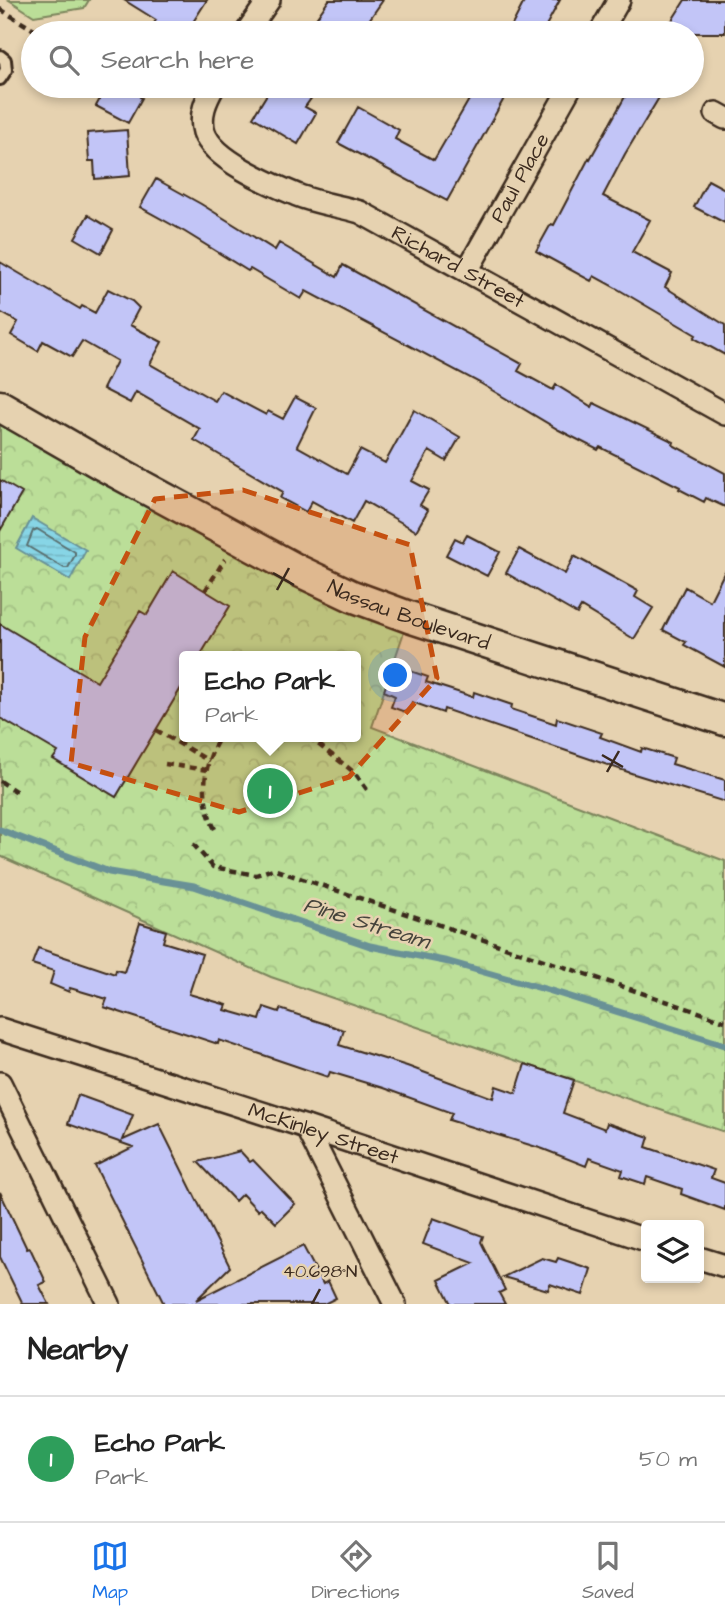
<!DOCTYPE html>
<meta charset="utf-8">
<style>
:root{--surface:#fff;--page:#f2f2f2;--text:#222;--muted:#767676;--line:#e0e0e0;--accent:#1a73e8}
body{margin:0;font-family:"Architects Daughter",sans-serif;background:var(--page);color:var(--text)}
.controls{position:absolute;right:21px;bottom:21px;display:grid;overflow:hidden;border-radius:7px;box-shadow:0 4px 10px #0003}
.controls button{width:63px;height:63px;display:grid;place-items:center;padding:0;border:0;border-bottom:2px solid var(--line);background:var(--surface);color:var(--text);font:35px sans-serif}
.you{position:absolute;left:396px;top:676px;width:24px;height:24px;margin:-18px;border:5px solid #fff;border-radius:50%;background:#1a73e8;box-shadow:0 0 0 10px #1a73e833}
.badge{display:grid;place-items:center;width:46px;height:46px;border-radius:50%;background:var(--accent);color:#fff;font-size:23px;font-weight:700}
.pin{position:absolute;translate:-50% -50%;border:4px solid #fff;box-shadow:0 2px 7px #0006}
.popup{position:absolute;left:179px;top:651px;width:182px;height:91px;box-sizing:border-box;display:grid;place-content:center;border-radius:7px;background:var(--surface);filter:drop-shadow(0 2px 5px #0005);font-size:23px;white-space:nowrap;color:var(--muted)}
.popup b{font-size:26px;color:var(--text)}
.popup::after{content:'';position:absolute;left:50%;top:100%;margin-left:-14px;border:14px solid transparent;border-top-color:var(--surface)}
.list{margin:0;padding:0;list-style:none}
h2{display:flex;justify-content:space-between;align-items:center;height:91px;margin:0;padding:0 28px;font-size:30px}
h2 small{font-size:23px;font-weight:400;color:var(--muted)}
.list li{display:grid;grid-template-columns:46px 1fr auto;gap:21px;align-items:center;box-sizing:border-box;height:126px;padding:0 28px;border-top:2px solid var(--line)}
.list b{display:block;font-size:26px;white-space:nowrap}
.list p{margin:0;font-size:23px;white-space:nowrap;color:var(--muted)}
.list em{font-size:23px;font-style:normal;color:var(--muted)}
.icon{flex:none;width:38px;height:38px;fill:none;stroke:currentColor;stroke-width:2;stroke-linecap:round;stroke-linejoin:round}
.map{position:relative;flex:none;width:725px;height:1304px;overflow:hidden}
.search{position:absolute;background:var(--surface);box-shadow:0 4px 10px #0003;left:21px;right:21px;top:21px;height:77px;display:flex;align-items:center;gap:18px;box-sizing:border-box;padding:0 24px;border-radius:38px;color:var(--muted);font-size:26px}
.sheet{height:217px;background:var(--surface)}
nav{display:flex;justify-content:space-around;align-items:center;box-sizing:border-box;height:98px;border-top:2px solid var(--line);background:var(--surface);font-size:19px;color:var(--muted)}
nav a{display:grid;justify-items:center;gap:4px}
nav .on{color:var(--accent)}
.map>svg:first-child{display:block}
.grass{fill:#bbde98;stroke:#7b845b;stroke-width:2}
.park{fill:url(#park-crowns);stroke:#7b845b;stroke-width:2;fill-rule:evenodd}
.water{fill:url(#water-rules);stroke:#699196;stroke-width:2}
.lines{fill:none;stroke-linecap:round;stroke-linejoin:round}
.shore{stroke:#596e6e;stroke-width:2}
.stream{stroke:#699196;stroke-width:7}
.building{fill:#c2c5f7;stroke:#3b2a1e;stroke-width:2}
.lane-casing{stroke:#3b2a1e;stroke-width:16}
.street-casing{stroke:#3b2a1e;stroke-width:26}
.secondary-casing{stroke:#3b2a1e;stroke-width:35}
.path{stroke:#3b2a1e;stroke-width:4.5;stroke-dasharray:7 5;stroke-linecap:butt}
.lane{stroke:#e6d2b0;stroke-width:10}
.street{stroke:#e6d2b0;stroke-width:21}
.secondary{stroke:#e6d2b0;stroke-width:30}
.marked{fill:#c55010;fill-opacity:0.2;stroke:#c55010;stroke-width:5;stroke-dasharray:14 9;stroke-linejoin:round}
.ticks{fill:none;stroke:#3b2a1e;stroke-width:2.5}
.labels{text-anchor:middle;stroke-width:5;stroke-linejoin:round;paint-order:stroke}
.street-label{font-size:21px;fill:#3b2a1e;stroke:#e6d2b0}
.water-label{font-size:23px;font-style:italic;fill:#46443c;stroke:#e6d2b0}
.ticks-label{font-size:18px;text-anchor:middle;fill:#3b2a1e;stroke:#e6d2b0;stroke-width:5;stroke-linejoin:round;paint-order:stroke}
</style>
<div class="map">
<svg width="725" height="1304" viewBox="0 0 725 1304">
<defs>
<pattern id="park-crowns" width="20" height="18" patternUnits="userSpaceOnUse" patternTransform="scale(1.75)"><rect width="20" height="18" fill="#bbde98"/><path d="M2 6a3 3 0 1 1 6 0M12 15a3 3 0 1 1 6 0" fill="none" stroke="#a2bf83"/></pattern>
<pattern id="water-rules" width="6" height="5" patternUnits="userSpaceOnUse" patternTransform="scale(1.75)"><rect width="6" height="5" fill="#87d5e6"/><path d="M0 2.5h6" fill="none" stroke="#75b7c5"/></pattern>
</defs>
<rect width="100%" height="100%" fill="#e6d2b0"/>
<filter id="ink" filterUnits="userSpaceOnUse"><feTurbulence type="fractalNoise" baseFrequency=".0143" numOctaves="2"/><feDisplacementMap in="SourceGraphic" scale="14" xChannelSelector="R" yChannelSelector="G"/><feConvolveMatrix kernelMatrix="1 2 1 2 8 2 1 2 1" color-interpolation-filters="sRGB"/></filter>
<g filter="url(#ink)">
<path class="grass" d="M9 0H89L84 8 34 16Z"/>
<path class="park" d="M0 406 409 617 372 727 725 861V1132L271 977 0 856ZM184 656H356V737H184Z"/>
<path class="water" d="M32 518 86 550 70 580 16 548Z"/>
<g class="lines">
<path class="shore" d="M37 529 75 552V555L68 568H64L27 546 33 531Z"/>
<path class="stream" d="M0 830 109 872 194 886 370 946 449 962 548 990 725 1045"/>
</g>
<path class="building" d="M124 0H207L186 33H148L156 20Z
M329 0H383L360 33H306Z
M525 0H560L542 33H508Z
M685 0H725V33H664Z
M107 86H145L140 97 142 98 128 123 96 106Z
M272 86H320L305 107 316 113 298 144 253 117Z
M477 86H511L447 201 338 143 358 107 399 130 395 139 434 160Z
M631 86H666L625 154 603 196 650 220 632 252 672 273 665 287 725 325V355L694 338 696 335 616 288 594 276 591 281 536 251 551 224 554 225 589 158 590 159Z
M127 130 130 176 95 179 94 161H89L87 133Z
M156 179 201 204 275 250 279 243 337 277 343 265 522 364 518 371 553 390 556 385 592 407 594 403 674 442 673 445 725 473V507L706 498 704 502 679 489 680 487 600 447 598 450 559 430 480 383 306 291 301 299 250 269 248 271 185 232 140 207Z
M708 180 725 189V223L694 207Z
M88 215 113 230 101 253 75 238Z
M0 262 80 309 82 306 95 313 108 289 132 301 139 308 130 325 162 342 150 364 215 401 221 391 266 415 268 411 283 419 295 397 316 408 297 446 347 474 360 450 385 463 414 410 460 437 446 461 429 451 412 481 429 490 420 505 428 510 416 531 364 501 352 523 312 501 306 512 280 498 283 492 194 440 200 429 136 392 130 403 103 389 117 361 82 341 72 357 43 341 38 351 11 335 18 322 0 312Z
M0 480 22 493 0 531Z
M467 535 500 552 487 576 446 555 455 538 463 542Z
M519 549 565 574 574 556 638 591 635 597 653 608 634 639 581 607 577 614 506 573Z
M173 571 230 606 200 656H184V683L116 797 53 759 58 752 0 718V624L97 682 140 611 147 615Z
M725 571V667L684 645 686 642 663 630 685 587 710 601Z
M393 665 428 677 426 682 473 697 474 692 512 705 511 709 556 724 557 718 602 733 600 737 641 752 642 748 674 758 672 764 725 780V802L634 774 444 709 443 713 412 702 408 713 391 707 395 696 384 691Z
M140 923 166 931 163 942 202 954 189 994 227 1005 225 1010 260 1020 264 1007 279 1012 280 1009 344 1030 339 1045 407 1066 493 1098 496 1086 516 1093 525 1064 574 1080 563 1113 605 1129 607 1123 649 1137 646 1147 714 1170 711 1178 725 1183V1210L681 1194 682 1189 647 1177 645 1184 621 1176 623 1170 589 1158 586 1166 543 1149 449 1120 452 1113 383 1088 330 1072 328 1077 219 1040 218 1044 104 1007 107 999 70 988 69 992 50 984 54 971 32 964 38 948 115 974 116 970 124 972Z
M78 1095 133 1115 123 1140 159 1124 230 1267 196 1300 303 1246 323 1284 328 1281 336 1298 324 1304H164L95 1166 133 1147 68 1124Z
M240 1151 250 1162 253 1160 295 1204 276 1223 261 1208 258 1211 242 1194 235 1201 198 1162Z
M0 1192 27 1249 30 1248 46 1282 39 1285 49 1304H23L0 1257Z
M433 1218 483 1236 481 1242 505 1290 499 1293 505 1304H451L439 1280 474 1263 423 1244Z
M542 1258 556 1262 558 1258 591 1269 583 1295 550 1284 548 1290 503 1277Z"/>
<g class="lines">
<defs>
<path id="lane" d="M0 56 5 60 6 70 0 79"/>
<g id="street">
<path d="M246 33 269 0"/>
<path d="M600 33 619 0"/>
<path id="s1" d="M214 86C206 100 199 115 204 132 213 160 271 184 297 195 316 203 340 206 360 212L725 414"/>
<path d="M716 113 725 118"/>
<path id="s2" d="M467 271 571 86"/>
<path id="s3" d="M0 1029 306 1127 646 1240"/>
<path d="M0 1083 109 1304"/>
<path d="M306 1127 395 1304"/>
<path d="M699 1258 725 1266"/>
</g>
<g id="secondary">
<path id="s4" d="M0 406 101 464 297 570 352 596 409 617 725 720"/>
</g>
</defs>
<use href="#lane" class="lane-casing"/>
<use href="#street" class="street-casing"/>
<use href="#secondary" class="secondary-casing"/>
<path class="path" d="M0 9 39 33
M205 591 225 559
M156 730 209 761
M309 737 355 773 368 791
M165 764 207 770
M0 781 17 792
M215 829C200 802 202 764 220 737
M193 844 213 867 256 875 273 869 725 1021"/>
<use href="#lane" class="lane"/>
<use href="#street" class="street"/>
<use href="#secondary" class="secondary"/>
</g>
</g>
<path class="marked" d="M243 490 410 545 437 678 349 777 239 812 71 763 85 637 155 499Z"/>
<path class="ticks" d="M273 573 294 585M277 590 289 568M602 755 623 767M607 772 619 751M312 1304 320 1289"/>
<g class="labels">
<g class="street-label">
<text dy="7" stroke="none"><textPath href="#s2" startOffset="107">Paul Place</textPath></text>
<text dy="7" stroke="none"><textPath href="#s1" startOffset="341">Richard Street</textPath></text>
<text dy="7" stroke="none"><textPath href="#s4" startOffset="460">Nassau Boulevard</textPath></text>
<text dy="7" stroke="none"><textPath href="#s3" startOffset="340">McKinley Street</textPath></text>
</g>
<g class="water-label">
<text transform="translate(367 922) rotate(17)" y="8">Pine Stream</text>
</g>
</g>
<g class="ticks-label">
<text x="320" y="1277">40.698°N</text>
</g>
</svg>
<div class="controls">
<button><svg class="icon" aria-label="layers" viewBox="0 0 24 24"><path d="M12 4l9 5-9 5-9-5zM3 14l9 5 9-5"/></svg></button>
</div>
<div class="you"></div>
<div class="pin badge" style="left:270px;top:791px;background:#2e9e5b">1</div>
<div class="popup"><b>Echo Park</b>Park</div>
<div class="search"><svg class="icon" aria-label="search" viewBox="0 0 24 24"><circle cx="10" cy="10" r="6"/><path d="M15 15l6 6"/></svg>Search here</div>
</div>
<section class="sheet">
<h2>Nearby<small></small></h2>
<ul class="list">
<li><span class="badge" style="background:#2e9e5b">1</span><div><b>Echo Park</b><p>Park</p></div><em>50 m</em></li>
</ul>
</section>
<nav>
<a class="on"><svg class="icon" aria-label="map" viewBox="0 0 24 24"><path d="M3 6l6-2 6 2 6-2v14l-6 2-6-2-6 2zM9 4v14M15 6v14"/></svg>Map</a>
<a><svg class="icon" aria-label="directions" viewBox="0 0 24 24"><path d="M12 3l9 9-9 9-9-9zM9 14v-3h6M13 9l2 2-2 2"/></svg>Directions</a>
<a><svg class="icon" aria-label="saved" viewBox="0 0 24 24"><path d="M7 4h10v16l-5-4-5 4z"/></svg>Saved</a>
</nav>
